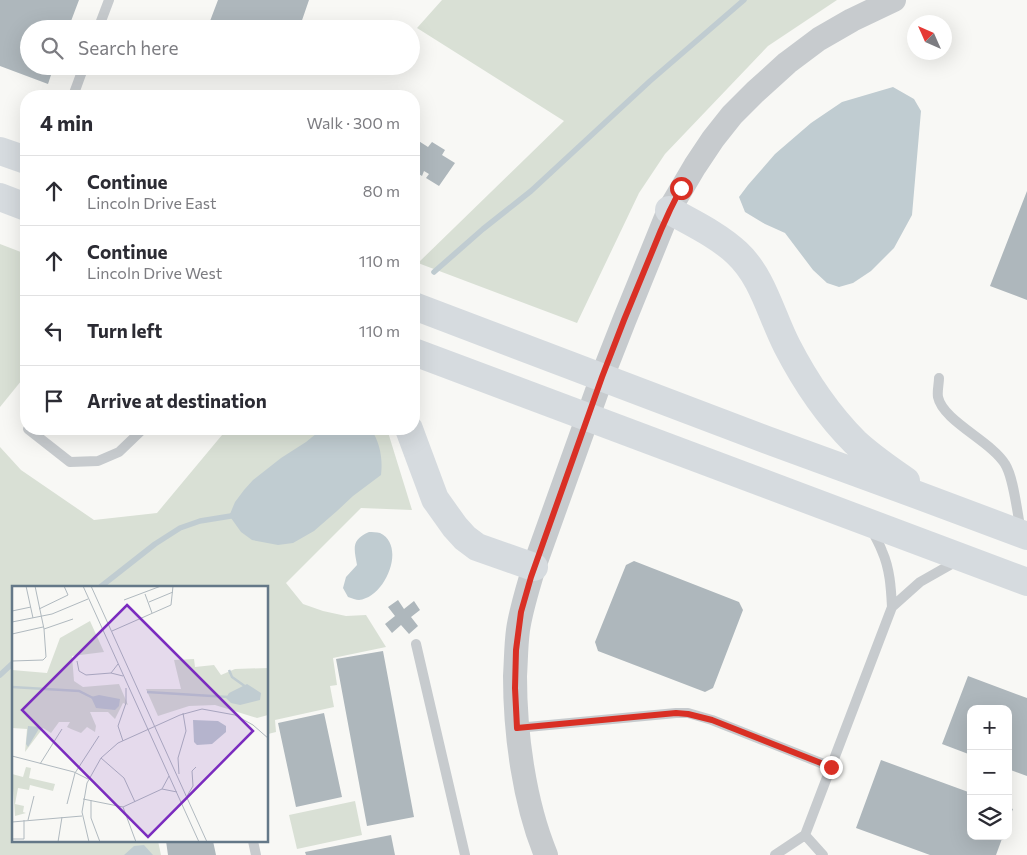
<!DOCTYPE html>
<meta charset="utf-8">
<style>
:root{--surface:#fff;--page:#f7f7f7;--text:#2b2b33;--muted:#7c7c81;--line:#e1e1e2}
body{margin:0;font-family:Commissioner,sans-serif;background:var(--page);color:var(--text)}
.controls{position:absolute;right:15px;bottom:15px;display:grid;overflow:hidden;border-radius:10px;box-shadow:0 5px 20px #0002}
.controls button{width:45px;height:45px;display:grid;place-items:center;padding:0;border:0;border-bottom:1px solid var(--line);background:var(--surface);color:var(--text);font:25px sans-serif}
.compass{position:absolute;left:907px;top:15px;width:45px;height:45px;border-radius:50%;background:var(--surface);box-shadow:0 5px 20px #0002;rotate:315deg}
.stop{position:absolute;width:15px;height:15px;margin:-11px;border:4px solid #d93025;border-radius:50%;background:#fff}
.stop.end{background:#d93025;border-color:#fff;box-shadow:0 1px 5px #0008}
.list{margin:0;padding:0;list-style:none}
h2{display:flex;justify-content:space-between;align-items:center;height:65px;margin:0;padding:0 20px;font-size:21px}
h2 small{font-size:16px;font-weight:400;color:var(--muted)}
.list li{display:grid;grid-template-columns:32px 1fr auto;gap:15px;align-items:center;box-sizing:border-box;height:70px;padding:0 20px;border-top:1px solid var(--line)}
.list b{display:block;font-size:19px;white-space:nowrap}
.list p{margin:0;font-size:16px;white-space:nowrap;color:var(--muted)}
.list em{font-size:16px;font-style:normal;color:var(--muted)}
.icon{flex:none;width:28px;height:28px;fill:none;stroke:currentColor;stroke-width:2;stroke-linecap:round;stroke-linejoin:round}
.map{position:relative;flex:none;width:1027px;height:855px;overflow:hidden}
.search{position:absolute;background:var(--surface);box-shadow:0 5px 20px #0002;left:20px;top:20px;width:400px;height:55px;display:flex;align-items:center;gap:12px;box-sizing:border-box;padding:0 18px;border-radius:28px;color:var(--muted);font-size:19px}
.panel{position:absolute;background:var(--surface);box-shadow:0 5px 20px #0002;left:20px;top:90px;width:400px;height:345px;border-radius:20px}
.map>svg:first-child{display:block}
.green{fill:#d9e0d5}
.water{fill:#c0ccd1}
.lines{fill:none;stroke-linecap:round;stroke-linejoin:round}
.stream{stroke:#c0ccd1;stroke-width:5.5}
.building{fill:#aeb7bc}
.service{stroke:#c7cbce;stroke-width:10}
.tertiary{stroke:#c7cbce;stroke-width:24}
.trunk{stroke:#d6dbdf;stroke-width:28}
.route{stroke:#d93025;stroke-width:6}
.inset-river{fill:none;stroke:#c0ccd1;stroke-width:2.5}
.inset-road{fill:none;stroke:#b0b9bf;stroke-width:1}
.view{fill:#7b2cbf;fill-opacity:0.15;stroke:#7b2cbf;stroke-width:2.5}
.inset-edge{fill:none;stroke:#647888;stroke-width:2.5}
</style>
<div class="map">
<svg width="1027" height="855" viewBox="0 0 1027 855">
<rect width="100%" height="100%" fill="#f8f8f5"/>
<path class="green" d="M442 0H837L768 46 665 154 639 193 577 323 418 263 564 121 417 28Z
M0 244 26 254V375L0 407Z
M227 429H387L412 510 361 508 286 583 303 604 323 611 346 616 366 615 386 647 333 658 337 685 330 686 334 707 275 720 276 732 268 734V588H14V841H158L161 855H0V447L21 470 94 520 157 513Z
M355 801 362 835 297 849 289 815Z"/>
<path class="water" d="M893 87 914 99 921 111 912 215 894 248 871 271 853 283 839 287 827 283 813 270 785 233 765 224 745 212 739 197 748 185 775 154 811 123 842 102Z
M322 429H371C380 443 383 458 381 475L353 496 337 511 314 531 293 543 278 545 252 540 241 532 231 518 230 514 235 502 244 490 253 480 281 458 306 442Z
M369 532C372 532 377 532 380 533 407 546 385 598 359 600 356 600 352 598 348 597L343 588 346 577 357 565C354 548 351 540 369 532Z
M144 845 153 855H124L134 846Z"/>
<g class="lines">
<path class="stream" d="M434 272 483 229 531 191 650 81 744 0
M99 588 155 544 180 528 200 521 237 515
M0 675 14 662"/>
</g>
<path class="building" d="M0 0H79L68 29H29V66H54L48 84 0 66Z
M218 0H309L299 29H207Z
M271 66H285L283 71Z
M414 138 428 147 432 142 445 150 442 155 455 163 439 186 426 178 429 174 424 171 422 176 414 171Z
M1027 191V300L990 286Z
M75 429H88L84 435Z
M634 561 739 602 743 610 713 688 705 692 598 651 595 642 626 565Z
M398 600 404 609 414 601 420 610 411 617 418 626 409 634 401 625 392 633 385 624 395 616 388 607Z
M383 651 414 817 367 826 336 659Z
M968 676 1027 698V776L1008 769V709H971V755L942 744Z
M324 713 342 797 296 807 278 723Z
M881 760 971 793V836H1003L996 855H930L856 828Z
M1008 807 1013 809 1008 821Z
M391 835 395 855H306L305 852Z
M166 841H213L216 855H168Z"/>
<g class="lines">
<path class="service" d="M98 29 109 0
M73 96 84 66
M939 378C939 384 937 391 938 397 943 421 991 441 1005 464 1014 478 1017 513 1021 531
M28 429 70 462 98 461 119 452 143 429
M871 529C875 536 879 543 882 551 890 569 891 588 892 607L920 582 957 561
M416 644 465 855
M517 728 676 713H688L712 720 831 767
M805 835 823 855
M253 841 256 855
M775 855 805 835 892 607"/>
<path class="tertiary" d="M546 855C524 802 515 733 515 676 516 661 516 645 518 630 521 609 528 588 534 567L602 377 624 321 669 210 695 166 713 139 732 115 755 92 787 63 819 39 852 20 894 0"/>
<path class="trunk" d="M0 151 26 160
M0 197 26 207
M669 210C692 223 718 235 737 253 763 277 771 315 787 346 805 381 827 414 855 442 871 457 889 469 906 481
M414 306 767 440 904 490 1027 536
M414 352C618 429 823 504 1027 582
M409 429 435 499 455 527 465 538 477 547 534 567"/>
</g>
<g class="lines">
<path class="route" d="M681 188 670 210 661 230 624 320 602 377 531 577 521 612 516 650 515 688 517 728 676 713 688 714 712 720 831 767"/>
</g>
<g transform="translate(12 586)">
<rect width="256" height="256" fill="#f8f8f5"/>
<path d="M78 35 92 66 60 70 62 95 71 101 107 98 116 119 111 117 103 133 96 126H78L84 140 83 146 75 141 69 147 59 143 55 141 58 136H47L39 147 31 142 13 166 15 143 0 142V84L35 87 48 52ZM182 73 183 81 202 79 209 89 223 83 256 82V129L245 132 203 119 177 120 146 130 134 103H169L162 74ZM14 181 19 182 17 192 43 198 41 205 18 199 17 204 6 202 3 218 12 220 11 226 14 227 3 230 0 188 11 191Z" fill="#d9e0d5"/>
<path d="M235 98 249 107 248 114 228 119 219 117 214 112 217 107ZM87 109 108 113 107 120 103 124 84 122 79 111ZM181 134 206 135 214 140V146L200 158 185 159 182 156ZM16 140 28 141 16 161 14 158Z" fill="#c0ccd1"/>
<path class="inset-river" d="M217 84 220 91 234 101M0 101 67 105 81 112M135 106 216 111"/>
<path class="inset-road" d="M14 0 21 32M23 0 32 43 61 33M71 0 187 256M79 0 195 256M133 8 140 27M112 14 149 0M137 16 161 6M27 23 56 9 52 0M0 25 19 21M0 36 40 28 76 13M100 45 159 19 161 0M0 48 31 41M0 75 31 74 34 71 32 43M65 75 67 85 74 89 99 87M106 78 99 87 111 90M111 155 106 140 114 117V102M0 170 62 186 76 193M89 172 112 192 123 216M28 178 50 143M167 188 166 172 174 145 171 127M157 190 150 203 165 206M175 210 181 200 180 185 184 181M71 213 111 221 150 203M79 214V232L88 256M55 218 63 187 87 150M111 221 124 256M16 234 22 210M0 236 70 230M0 253H12V234M46 256 50 231M77 256 70 226 75 197 89 172 106 157 168 129 190 123 223 129 241 139 257 153"/>
<path class="view" d="M115 19 241 145 136 251 10 124Z"/>
<rect width="256" height="256" class="inset-edge"/>
</g>
</svg>
<div class="controls">
<button>+</button>
<button>−</button>
<button><svg class="icon" aria-label="layers" viewBox="0 0 24 24"><path d="M12 4l9 5-9 5-9-5zM3 14l9 5 9-5"/></svg></button>
</div>
<svg class="compass" viewBox="-18 -18 36 36"><path d="M0-13l5 13h-10z" fill="#e53935"/><path d="M0 13l5-13h-10z" fill="#7c7c81"/></svg>
<div class="stop" style="left:681px;top:188px"></div>
<div class="stop end" style="left:831px;top:767px"></div>
<div class="search"><svg class="icon" aria-label="search" viewBox="0 0 24 24"><circle cx="10" cy="10" r="6"/><path d="M15 15l6 6"/></svg>Search here</div>
<section class="panel">
<h2>4 min<small>Walk · 300 m</small></h2>
<ul class="list">
<li><svg class="icon" aria-label="ahead" viewBox="0 0 24 24"><path d="M12 20V5M6 11l6-6 6 6"/></svg><div><b>Continue</b><p>Lincoln Drive East</p></div><em>80 m</em></li>
<li><svg class="icon" aria-label="ahead" viewBox="0 0 24 24"><path d="M12 20V5M6 11l6-6 6 6"/></svg><div><b>Continue</b><p>Lincoln Drive West</p></div><em>110 m</em></li>
<li><svg class="icon" aria-label="left" viewBox="0 0 24 24"><path d="M17 20v-9H6M10 6l-5 5 5 5"/></svg><div><b>Turn left</b></div><em>110 m</em></li>
<li><svg class="icon" aria-label="arrive" viewBox="0 0 24 24"><path d="M6 21V4h12l-3 4 3 4H6"/></svg><div><b>Arrive at destination</b></div></li>
</ul>
</section>
</div>
